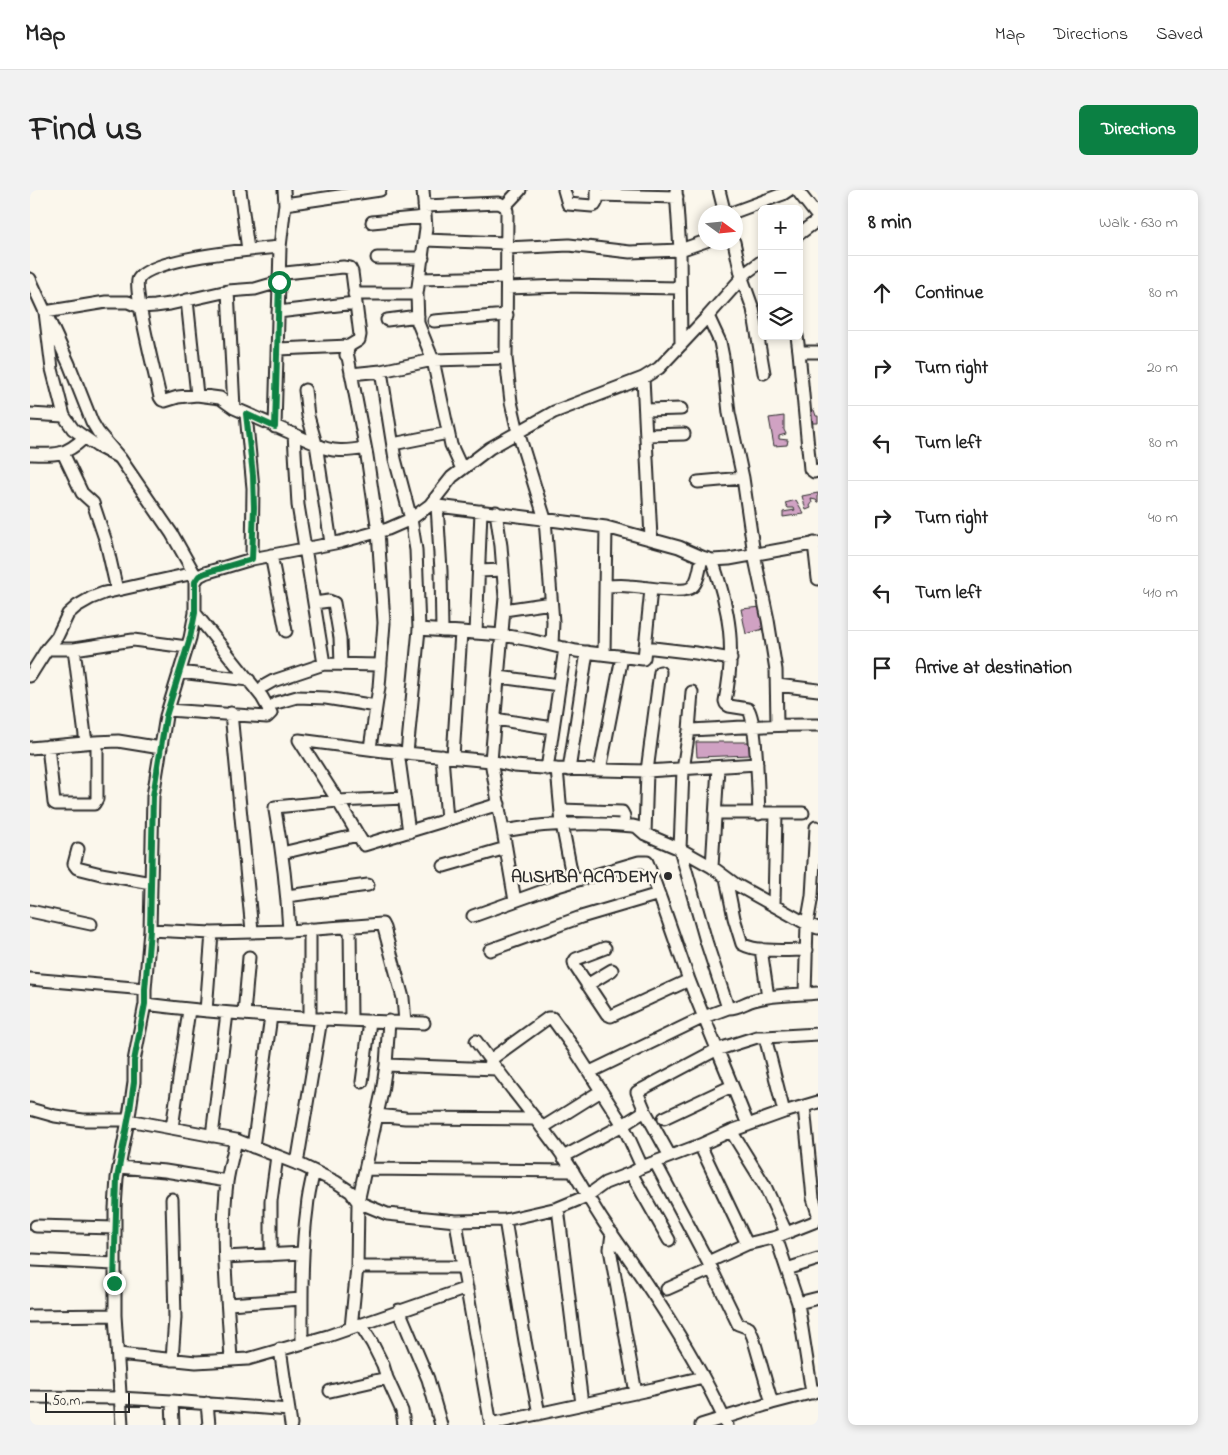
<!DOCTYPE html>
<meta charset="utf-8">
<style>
:root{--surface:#fff;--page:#f2f2f2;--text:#222;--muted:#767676;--line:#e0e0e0;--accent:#0b8043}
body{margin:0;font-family:"Indie Flower",sans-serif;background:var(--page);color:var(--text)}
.controls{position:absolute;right:15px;top:15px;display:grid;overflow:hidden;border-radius:8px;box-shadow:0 2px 8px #0003}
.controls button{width:45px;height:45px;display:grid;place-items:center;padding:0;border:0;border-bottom:1px solid var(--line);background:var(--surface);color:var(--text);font:25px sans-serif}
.compass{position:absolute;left:668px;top:15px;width:45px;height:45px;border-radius:50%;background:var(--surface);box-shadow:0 2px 8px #0003;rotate:105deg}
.scale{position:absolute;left:15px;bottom:12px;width:85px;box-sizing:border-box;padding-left:5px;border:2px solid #2b2b2b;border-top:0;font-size:14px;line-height:18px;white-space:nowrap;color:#2b2b2b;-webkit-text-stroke:4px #fbf7ec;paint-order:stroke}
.stop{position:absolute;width:15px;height:15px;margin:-11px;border:4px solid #0b8043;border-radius:50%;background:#fff}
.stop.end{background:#0b8043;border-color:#fff;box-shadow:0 1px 5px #0008}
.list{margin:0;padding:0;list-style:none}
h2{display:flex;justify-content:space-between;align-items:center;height:65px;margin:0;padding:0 20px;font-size:21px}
h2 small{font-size:16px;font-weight:400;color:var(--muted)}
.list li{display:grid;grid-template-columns:32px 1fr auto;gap:15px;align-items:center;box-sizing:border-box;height:75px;padding:0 20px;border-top:1px solid var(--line)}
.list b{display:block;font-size:19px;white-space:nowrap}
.list em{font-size:16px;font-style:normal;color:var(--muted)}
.icon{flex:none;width:28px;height:28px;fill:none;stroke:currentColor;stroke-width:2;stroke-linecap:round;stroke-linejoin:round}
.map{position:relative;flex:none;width:788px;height:1235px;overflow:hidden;border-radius:8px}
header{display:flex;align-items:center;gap:30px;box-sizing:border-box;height:70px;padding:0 25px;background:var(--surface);border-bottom:1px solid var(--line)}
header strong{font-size:24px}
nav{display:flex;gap:28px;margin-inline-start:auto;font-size:18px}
.intro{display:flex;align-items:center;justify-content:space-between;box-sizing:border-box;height:120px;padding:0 30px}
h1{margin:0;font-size:35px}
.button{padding:12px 22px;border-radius:8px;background:var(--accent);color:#fff;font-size:18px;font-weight:700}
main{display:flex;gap:30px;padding:0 30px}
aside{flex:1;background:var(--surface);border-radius:8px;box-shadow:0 2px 8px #0003}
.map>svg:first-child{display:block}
.building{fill:#d0a2c3;stroke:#2b2b2b}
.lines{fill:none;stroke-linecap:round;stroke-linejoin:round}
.minor-casing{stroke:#2b2b2b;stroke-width:15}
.minor{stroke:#fbf7ec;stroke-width:11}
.route{stroke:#0b8043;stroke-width:6}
.poi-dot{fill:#2b2b2b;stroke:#fbf7ec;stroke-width:2}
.labels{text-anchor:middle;stroke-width:5;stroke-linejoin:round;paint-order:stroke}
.poi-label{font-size:18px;font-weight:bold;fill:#2b2b2b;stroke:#fbf7ec;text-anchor:end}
</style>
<header>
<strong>Map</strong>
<nav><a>Map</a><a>Directions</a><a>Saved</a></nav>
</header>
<div class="intro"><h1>Find us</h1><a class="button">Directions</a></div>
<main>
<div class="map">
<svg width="788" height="1235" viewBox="0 0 788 1235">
<rect width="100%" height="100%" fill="#fbf7ec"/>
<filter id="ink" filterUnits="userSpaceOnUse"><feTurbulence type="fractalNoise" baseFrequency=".02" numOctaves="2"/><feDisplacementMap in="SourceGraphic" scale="10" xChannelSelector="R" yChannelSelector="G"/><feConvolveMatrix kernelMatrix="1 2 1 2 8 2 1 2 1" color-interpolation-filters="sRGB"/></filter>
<g filter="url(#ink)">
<path class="building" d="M780 220H784L786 226H788V233H780Z
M754 226V240L756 244 749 246V249L758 250 757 255 744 256 739 228Z
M788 303V313L786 310 781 309 782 313 780 316 781 318 776 320 772 306Z
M766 310 774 324 753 327V322L765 320 764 318H758L755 313Z
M732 417 737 438 716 444 711 419Z
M666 552H724L721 565 667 567Z"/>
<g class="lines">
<defs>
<path id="minor" d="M210 0 218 60
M393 0 396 38 387 104 388 133 403 170 421 255 432 279
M534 0 538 14 562 16 565 15 567 11V0
M646 0 650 60 651 155
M689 0 694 20 697 22
M767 0 788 27
M567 5 647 7
M255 14 350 0
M394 16 469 13 475 16 477 21 476 168 481 212 488 242 515 329 523 432 522 455
M475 16 490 0
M704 22 753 4 759 0
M342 32 395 27
M769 44 788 30
M395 50 476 53
M704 52 712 88 723 119 734 183
M250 57C226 59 116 68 108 90 104 101 126 189 130 207L132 210 135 211 148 207 167 205 190 208 204 218 286 254C301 263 319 261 335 258
M476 58 539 55 600 62 650 60 676 51
M347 68H393
M0 89 39 174 62 232 68 242 90 268 142 344 164 383 169 386
M389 89 477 87
M249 92V86L255 83 313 77 320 78 322 82 330 145 329 150 319 156 316 165 318 167 337 266 348 341 354 433 349 497 340 558
M477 98 533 96 650 98
M198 101 204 218
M324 104H387
M157 110 167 205
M248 122 325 113
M678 126 690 152 693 167 699 223 713 288 724 364 738 430 746 480 747 534
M357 130 388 126
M404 131 477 125
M767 146 769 162H788
M248 159 319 156
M769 162 780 279 784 282 788 281
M351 181 365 269 381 329 386 360 389 439 377 563
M321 184 351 181 403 170 476 168
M613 188 621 348
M275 200 278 226 286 254 301 353
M615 220 651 219
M0 224 34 226 43 239 67 256 86 266
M216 224 223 298 222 369
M34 226 22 179 15 122 76 112H98L110 117 125 116 140 114 198 101 225 99 249 92
M245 237 250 57 255 14 254 0
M264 244 268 315 294 474
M617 245 654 244
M363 254 418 243
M33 263 52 303 63 313 76 352 87 400
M0 264C25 265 35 266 54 248
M668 292 713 288
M400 315 576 337 649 357 672 367 682 370 699 369 788 353
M407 315 411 381 412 441
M466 322 471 356 475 407 461 571 485 711
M784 353 788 389
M241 365 256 441
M682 370C700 420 706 458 695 511L696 514 699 516 718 519C727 530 728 605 729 624
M449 381 473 380
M575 396C583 396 591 395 599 396 612 396 653 405 662 397 669 391 670 376 672 367
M284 413 299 411 304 413 310 448 311 474
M474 420 521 413
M389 439 473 445 500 450 546 461 613 469 614 468 621 399
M446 443 451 321
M615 457 666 463 701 469
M17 459H44L103 450 157 457
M44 459 56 553
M574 464 576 337
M149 482 219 490
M0 486 17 459 27 447 38 424 47 416 61 408 74 403 164 383
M469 487 529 495
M747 495 788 500
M234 496 243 491 294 474 351 475
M662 502 659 540 653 580 650 659 676 751 698 818
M246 513 267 507 296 508 346 516
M138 520 237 527 241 523 232 507 165 423
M201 523 222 741
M465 529 523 538
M659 540C702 538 745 534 788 535
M269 550 354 561 461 571 484 576 527 579 617 581 727 574
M269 550 308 611 334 655 469 614
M18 556 24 613 26 614H64L67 609V552
M0 558 65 552 88 551 131 558
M368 562 379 642
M412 566 417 630
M423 567 431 442
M517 579 535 458
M527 579 532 634 543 691
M539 580 557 462
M570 580 592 467
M531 620 592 622 594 626V635
M685 623H773
M473 641C517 633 559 632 603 636L607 637 615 644 650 659 682 677 705 694 777 734 788 738
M615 644 617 581 630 482
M48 659 44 674 47 678 71 684 121 693
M252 663 328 645
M414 676 476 658
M682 677 688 577
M696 688 704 728 712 754C728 763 759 760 777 760
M257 706 338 695
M744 715 746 624
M0 721 61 734
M443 726 524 697 609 672H617C632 711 645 751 659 790 678 839 699 886 718 935
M320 737 321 830
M120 740 182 743 259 741 352 734 354 738 373 808 375 832
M259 741C257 700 252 660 245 620V617L308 611 374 608
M575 758 546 769 544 772 545 776 577 824 581 826 659 790
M731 759 738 807
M460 760 551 727 629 704
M0 789 115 799
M557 795 582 780
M775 804 777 734 782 706 786 637
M115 814C208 826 301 830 394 833
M176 821 182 743
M214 824 219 767
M280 828V739
M446 851C474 890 505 927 533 966 548 988 560 1012 575 1034 620 1098 665 1164 697 1235
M460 870 518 828H522L543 857 593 935 612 977
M356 875 467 879
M560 882 674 827 698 818C707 819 716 812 724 810 745 804 767 805 788 803
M332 892 340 831
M774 916 783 1008 788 1024
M0 919 25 926 53 930H98L206 950 273 976 306 992 321 1002 328 1012 357 1024 426 1031 475 1030 528 1018 557 1006 575 993 601 983 612 977 670 955 701 941 754 922 788 912
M754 922 735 847 788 844
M347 925 375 928 506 929
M634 928 702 896
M142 938 159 820
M512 938 571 901
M701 941 735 996 756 1042
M182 946 197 823
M670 955 717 1054
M223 957 241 826
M640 966 615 921 607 902 686 860 727 847H735
M533 967 593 935 615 921
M625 972 678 1072 708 1134 719 1138 723 1147 742 1213
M267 974 291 829
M89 977 135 981 197 991
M336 979 543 981
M601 983 639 1050
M528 1018 552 1214
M475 1030 495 1151 509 1224
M426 1031 433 1077 461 1235
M6 1036 85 1038
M582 1043 580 1059 606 1203
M746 1047 768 1113 782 1203
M241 1065V1011L247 966
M195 1067 273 1063
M3 1070 84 1074
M678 1072 717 1054 746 1047 784 1032 788 1027
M327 1077H433
M757 1079 788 1069
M637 1099 682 1079
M768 1113 788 1108
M198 1114 272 1109
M369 1120 398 1189 411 1235
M0 1126 85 1125
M330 1134 342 1153 353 1175 357 1188 372 1221 374 1235
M321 1138 327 1077 328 1012 352 902 356 875 359 831
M272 1153C272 1108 271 1063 277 1019 278 1006 281 993 284 981
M250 1159 261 1235
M88 1164 166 1172 218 1169 298 1146 437 1098
M142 1170 145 1128 142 1009
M201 1170C198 1111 190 1050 197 992 199 978 203 964 206 950
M300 1201 357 1188
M0 1207 89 1208 142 1211 259 1220
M142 1211 143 1235
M177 1213 179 1235
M461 1234 623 1199 673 1187
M92 1235 85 1125V1018L87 988 100 920 104 892V871L115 814V799L120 740 123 606 136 526 160 448 165 423V392L169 386 175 383 222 369 310 352 358 339 381 329 400 315 422 287 460 258 524 222 613 188 629 178 678 126 717 82 732 71
M671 1235 742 1213 788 1201"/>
</defs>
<use href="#minor" class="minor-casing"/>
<use href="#minor" class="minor"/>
</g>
</g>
<g class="lines" filter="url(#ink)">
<path class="route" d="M84 1093 87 988 100 920 104 892V871L115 814V799L120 740 123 606 136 526 160 448 165 423V392L169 386 175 383 222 369 224 318 223 285 216 224 245 237 249 92"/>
</g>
<circle class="poi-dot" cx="638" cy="686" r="5"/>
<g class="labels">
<g class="poi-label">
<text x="628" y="692">ALISHBA ACADEMY</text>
</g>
</g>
</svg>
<div class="controls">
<button>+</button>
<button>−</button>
<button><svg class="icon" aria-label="layers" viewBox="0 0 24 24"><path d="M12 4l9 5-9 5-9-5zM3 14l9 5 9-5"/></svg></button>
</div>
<svg class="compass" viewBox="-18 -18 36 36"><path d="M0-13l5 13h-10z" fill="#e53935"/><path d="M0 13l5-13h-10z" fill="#767676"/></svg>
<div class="scale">50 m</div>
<div class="stop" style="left:249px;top:92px"></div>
<div class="stop end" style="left:84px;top:1093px"></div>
</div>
<aside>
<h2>8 min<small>Walk · 630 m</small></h2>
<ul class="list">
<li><svg class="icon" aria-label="ahead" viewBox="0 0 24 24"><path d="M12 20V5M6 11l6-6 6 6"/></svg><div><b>Continue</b></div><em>80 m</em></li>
<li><svg class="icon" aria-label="right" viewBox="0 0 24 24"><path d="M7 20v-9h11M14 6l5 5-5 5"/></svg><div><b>Turn right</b></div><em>20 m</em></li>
<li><svg class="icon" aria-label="left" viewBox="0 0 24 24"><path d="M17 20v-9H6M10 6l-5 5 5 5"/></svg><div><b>Turn left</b></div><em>80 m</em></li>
<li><svg class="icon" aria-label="right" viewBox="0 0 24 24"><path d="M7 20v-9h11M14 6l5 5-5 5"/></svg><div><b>Turn right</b></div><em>40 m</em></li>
<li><svg class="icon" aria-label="left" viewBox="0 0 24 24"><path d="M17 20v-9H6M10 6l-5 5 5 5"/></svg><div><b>Turn left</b></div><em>410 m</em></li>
<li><svg class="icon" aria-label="arrive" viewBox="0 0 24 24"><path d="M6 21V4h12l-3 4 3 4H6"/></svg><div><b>Arrive at destination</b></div></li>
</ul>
</aside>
</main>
